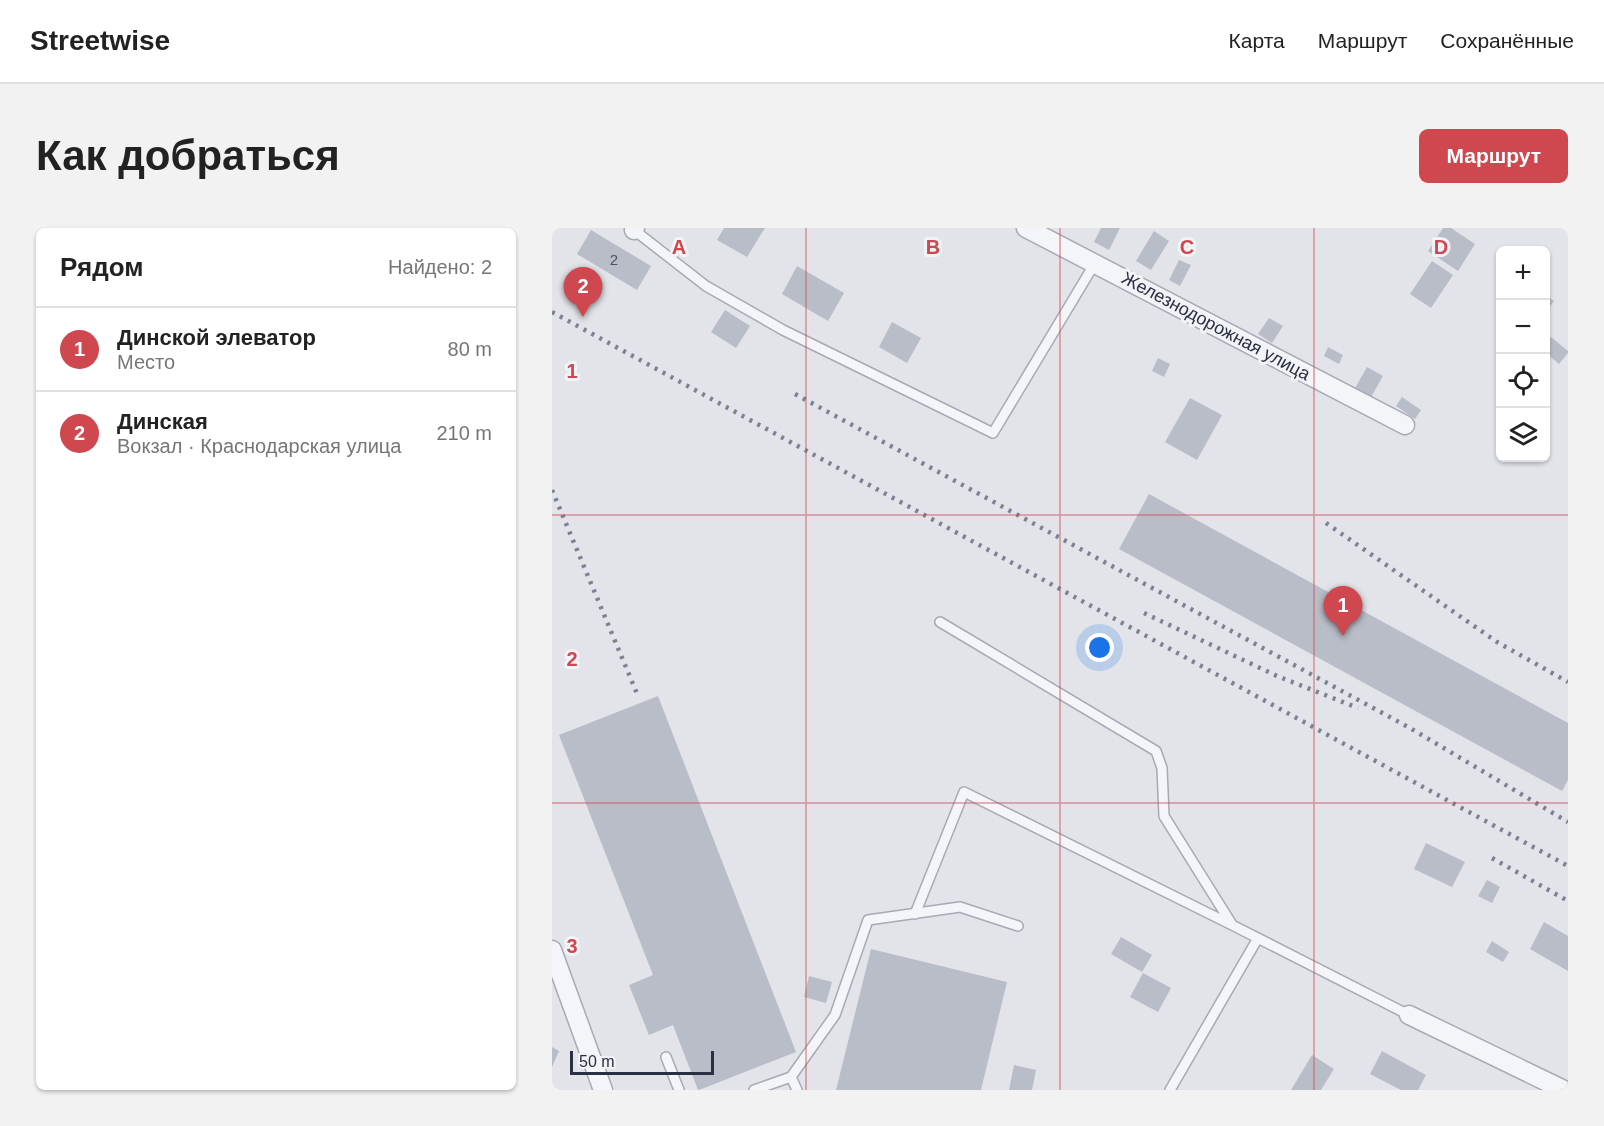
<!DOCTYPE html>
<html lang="ru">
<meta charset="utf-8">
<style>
:root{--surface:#fff;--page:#f2f2f2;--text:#222;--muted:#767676;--line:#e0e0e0;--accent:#cf474f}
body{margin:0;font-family:Arial,sans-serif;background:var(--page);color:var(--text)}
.controls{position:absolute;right:18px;top:18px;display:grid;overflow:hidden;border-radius:9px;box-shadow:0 2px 4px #0004}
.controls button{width:54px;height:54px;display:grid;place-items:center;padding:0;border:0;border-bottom:2px solid var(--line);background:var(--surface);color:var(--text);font:30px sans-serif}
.scale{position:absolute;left:18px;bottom:15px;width:144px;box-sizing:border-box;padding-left:6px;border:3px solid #2a3042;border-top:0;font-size:16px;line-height:21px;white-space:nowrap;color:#2a3042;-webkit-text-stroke:4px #f1f3f7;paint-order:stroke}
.you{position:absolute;left:548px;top:420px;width:21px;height:21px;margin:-15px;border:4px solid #fff;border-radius:50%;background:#1a73e8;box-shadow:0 0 0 9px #1a73e833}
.badge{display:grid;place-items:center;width:39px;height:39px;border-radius:50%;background:var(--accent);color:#fff;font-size:20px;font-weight:700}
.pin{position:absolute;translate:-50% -50px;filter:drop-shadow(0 2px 3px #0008)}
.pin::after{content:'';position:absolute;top:32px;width:21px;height:18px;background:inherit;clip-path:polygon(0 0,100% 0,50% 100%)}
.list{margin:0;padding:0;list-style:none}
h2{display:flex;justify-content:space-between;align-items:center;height:78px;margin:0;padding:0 24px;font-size:26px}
h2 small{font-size:20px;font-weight:400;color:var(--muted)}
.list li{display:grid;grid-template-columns:39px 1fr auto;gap:18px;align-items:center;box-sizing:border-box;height:84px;padding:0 24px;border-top:2px solid var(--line)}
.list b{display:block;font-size:22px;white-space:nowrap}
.list p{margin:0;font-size:20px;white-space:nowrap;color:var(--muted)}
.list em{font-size:20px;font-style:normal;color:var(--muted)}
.icon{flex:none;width:33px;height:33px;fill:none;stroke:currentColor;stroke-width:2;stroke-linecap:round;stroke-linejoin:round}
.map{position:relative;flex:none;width:1016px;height:862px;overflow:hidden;border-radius:9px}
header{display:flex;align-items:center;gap:36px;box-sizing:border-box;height:84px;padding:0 30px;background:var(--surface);border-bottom:2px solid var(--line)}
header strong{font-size:28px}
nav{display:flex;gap:33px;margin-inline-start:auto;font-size:21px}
.intro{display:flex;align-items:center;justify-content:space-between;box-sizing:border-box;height:144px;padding:0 36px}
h1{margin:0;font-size:42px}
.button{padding:15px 27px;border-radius:9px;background:var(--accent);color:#fff;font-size:21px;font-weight:700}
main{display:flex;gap:36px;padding:0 36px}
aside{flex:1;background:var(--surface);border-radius:9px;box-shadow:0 2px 4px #0004}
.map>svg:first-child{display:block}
.building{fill:#b9bdc7}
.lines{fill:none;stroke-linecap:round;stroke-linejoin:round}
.lane-casing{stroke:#a7aab4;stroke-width:12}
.street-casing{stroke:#a7aab4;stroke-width:21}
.lane{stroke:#f4f5f8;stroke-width:9}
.street{stroke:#f4f5f8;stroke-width:18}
.rail{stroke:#7b8294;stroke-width:4.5;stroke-dasharray:3 6;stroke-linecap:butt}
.grid{fill:none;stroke:#cf474f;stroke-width:1.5;stroke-opacity:0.55}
.labels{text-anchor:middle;stroke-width:6;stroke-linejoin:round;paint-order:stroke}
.number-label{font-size:15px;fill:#4e5363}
.street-label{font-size:18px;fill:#2a3042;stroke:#f1f3f7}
.grid-label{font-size:20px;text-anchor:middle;font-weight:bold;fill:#cf474f;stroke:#f1f3f7;stroke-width:6;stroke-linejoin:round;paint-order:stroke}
</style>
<header>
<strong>Streetwise</strong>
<nav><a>Карта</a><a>Маршрут</a><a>Сохранённые</a></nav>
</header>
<div class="intro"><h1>Как добраться</h1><a class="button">Маршрут</a></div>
<main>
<aside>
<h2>Рядом<small>Найдено: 2</small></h2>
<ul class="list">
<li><span class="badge">1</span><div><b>Динской элеватор</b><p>Место</p></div><em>80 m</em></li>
<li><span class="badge">2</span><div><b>Динская</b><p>Вокзал · Краснодарская улица</p></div><em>210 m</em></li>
</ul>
</aside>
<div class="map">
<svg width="1016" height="862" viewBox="0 0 1016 862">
<rect width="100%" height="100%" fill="#e2e4ea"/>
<path class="building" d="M172 0H213L195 29 165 12Z
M549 0H568L557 22 542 14Z
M891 0H899L923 16 906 43 876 23Z
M39 2 99 38 85 62 25 26Z
M602 3 617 13 599 42 584 33Z
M627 32 639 37 628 58 617 52Z
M880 33 901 47 879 80 858 66Z
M245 38 292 65 276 93 230 66Z
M993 67 1002 73 993 85Z
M173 82 198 98 184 120 159 104Z
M717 90 731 98 720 115 706 106Z
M340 94 369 110 355 135 327 119Z
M999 109 1016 123V125L1007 136 993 124V117Z
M776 119 791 127 787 136 772 128Z
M606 130 618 136 612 149 600 143Z
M815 139 831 148 818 171 802 162Z
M850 169 869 182 863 191 844 178Z
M638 170 670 187 645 232 613 214Z
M597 266 1016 495V552L1010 563 567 321Z
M106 468 244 824 147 862H146L121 797 97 807 77 757 101 747 7 507Z
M874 615 913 634 900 659 862 641Z
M935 652 948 659 940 675 926 668Z
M992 694 1016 708V743L978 721Z
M569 709 600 727 590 744 559 726Z
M940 713 957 724 951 734 934 724Z
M319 721 455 754 429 862H284Z
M591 745 619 760 606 784 578 769Z
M257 748 280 754 274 775 252 769Z
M0 819 7 823 0 839Z
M830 823 874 847 866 862H849L818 846Z
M760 827 782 841 769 862H739Z
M462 837 484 842 480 862H457Z"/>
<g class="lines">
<defs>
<path id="lane" d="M82 2 154 58 231 102 441 205 543 35
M388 394 604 523 610 540 612 588 679 695
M363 686 412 564 680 697 857 787
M114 829 127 862
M239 849 283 787 316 692 408 679 466 698
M202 862 239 849 245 862
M618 862 706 710"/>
<path id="street" d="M474 0 853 197
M82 2 83 0
M0 722 51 862
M857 787 1012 862"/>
</defs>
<use href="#lane" class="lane-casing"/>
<use href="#street" class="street-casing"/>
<use href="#lane" class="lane"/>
<use href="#street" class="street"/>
<path class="rail" d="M0 84 1016 638
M243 166 858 500 1016 594
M0 262 86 468
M774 295 945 414 1016 454
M592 385 725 448 806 480
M940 630 1016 673"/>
</g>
<path class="grid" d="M254 0V862M508 0V862M762 0V862M0 287H1016M0 575H1016"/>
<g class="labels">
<g class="number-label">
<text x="62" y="37">2</text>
</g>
<g class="street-label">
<text transform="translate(664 98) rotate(28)" y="6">Железнодорожная улица</text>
</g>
</g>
<g class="grid-label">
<text x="127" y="26">A</text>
<text x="381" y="26">B</text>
<text x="635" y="26">C</text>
<text x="889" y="26">D</text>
<text x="20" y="150">1</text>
<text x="20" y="438">2</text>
<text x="20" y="725">3</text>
</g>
</svg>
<div class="controls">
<button>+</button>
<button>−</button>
<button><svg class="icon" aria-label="locate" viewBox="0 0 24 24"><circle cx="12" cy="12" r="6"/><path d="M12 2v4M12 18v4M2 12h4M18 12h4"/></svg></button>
<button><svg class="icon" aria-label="layers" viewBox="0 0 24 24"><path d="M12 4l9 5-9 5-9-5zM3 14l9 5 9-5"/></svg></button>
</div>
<div class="scale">50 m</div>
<div class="you"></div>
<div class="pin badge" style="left:791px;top:408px">1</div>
<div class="pin badge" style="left:31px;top:89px">2</div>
</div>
</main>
